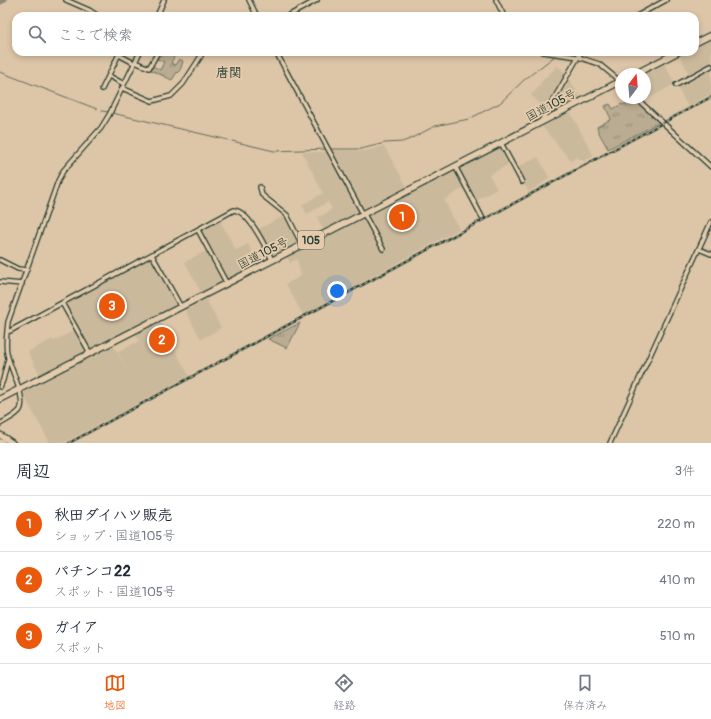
<!DOCTYPE html>
<html lang="ja">
<meta charset="utf-8">
<style>
:root{--surface:#fff;--page:#f6f6f7;--text:#1f2937;--muted:#747a83;--line:#e0e1e3;--accent:#ea580c}
body{margin:0;font-family:Pangolin,"Klee One",sans-serif;background:var(--page);color:var(--text)}
.compass{position:absolute;left:615px;top:68px;width:36px;height:36px;border-radius:50%;background:var(--surface);box-shadow:0 2px 6px #0003;rotate:16deg}
.you{position:absolute;left:337px;top:291px;width:14px;height:14px;margin:-10px;border:3px solid #fff;border-radius:50%;background:#1a73e8;box-shadow:0 0 0 6px #1a73e833}
.badge{display:grid;place-items:center;width:26px;height:26px;border-radius:50%;background:var(--accent);color:#fff;font-size:13px;font-weight:700}
.pin{position:absolute;translate:-50% -50%;border:2px solid #fff;box-shadow:0 1px 4px #0006}
.list{margin:0;padding:0;list-style:none}
h2{display:flex;justify-content:space-between;align-items:center;height:52px;margin:0;padding:0 16px;font-size:17px}
h2 small{font-size:13px;font-weight:400;color:var(--muted)}
.list li{display:grid;grid-template-columns:26px 1fr auto;gap:12px;align-items:center;box-sizing:border-box;height:56px;padding:0 16px;border-top:1px solid var(--line)}
.list b{display:block;font-size:15px;white-space:nowrap}
.list p{margin:0;font-size:13px;white-space:nowrap;color:var(--muted)}
.list em{font-size:13px;font-style:normal;color:var(--muted)}
.icon{flex:none;width:22px;height:22px;fill:none;stroke:currentColor;stroke-width:2;stroke-linecap:round;stroke-linejoin:round}
.map{position:relative;flex:none;width:711px;height:443px;overflow:hidden}
.search{position:absolute;background:var(--surface);box-shadow:0 2px 6px #0003;left:12px;right:12px;top:12px;height:44px;display:flex;align-items:center;gap:10px;box-sizing:border-box;padding:0 14px;border-radius:12px;color:var(--muted);font-size:15px}
.sheet{height:220px;background:var(--surface)}
nav{display:flex;justify-content:space-around;align-items:center;box-sizing:border-box;height:56px;border-top:1px solid var(--line);background:var(--surface);font-size:11px;color:var(--muted)}
nav a{display:grid;justify-items:center;gap:2px}
nav .on{color:var(--accent)}
.map>svg:first-child{display:block}
.built{fill:#cbb99c}
.grass{fill:url(#grass-tufts);stroke:#6c7463}
.lines{fill:none;stroke-linecap:round;stroke-linejoin:round}
.stream{stroke:#616c5c;stroke-width:1}
.river{stroke:#8d8b76;stroke-width:5.5}
.minor-casing{stroke:#1f3d34;stroke-width:6}
.highway-casing{stroke:#1f3d34;stroke-width:8}
.minor{stroke:#e5cbac;stroke-width:3.5}
.highway{stroke:#e5cbac;stroke-width:5.5}
.rail-casing{stroke:#1f3d34;stroke-width:2.5}
.rail{stroke:#e5cbac;stroke-width:1;stroke-dasharray:3;stroke-linecap:butt}
.labels{text-anchor:middle;stroke-width:3.5;stroke-linejoin:round;paint-order:stroke}
.shield{fill:#e5cbac;stroke:#5a6858;stroke-width:1}
.shield-label{font-size:11px;font-weight:bold;fill:#1f3d34}
.street-label{font-size:12px;fill:#1f3d34;stroke:#e5cbac}
.neighbourhood-label{font-size:13px;font-weight:bold;fill:#1f3d34;stroke:#e5cbac}
</style>
<div class="map">
<svg width="711" height="443" viewBox="0 0 711 443">
<defs>
<pattern id="grass-tufts" width="24" height="20" patternUnits="userSpaceOnUse"><rect width="24" height="20" fill="#baac92"/><path d="M3 7l-1-3M5 7V3M7 7l1-3M15 17l-1-3M17 17v-4M19 17l1-3" fill="none" stroke="#978d78"/></pattern>
</defs>
<rect width="100%" height="100%" fill="#ddc5a7"/>
<filter id="ink" filterUnits="userSpaceOnUse"><feTurbulence type="fractalNoise" baseFrequency=".025" numOctaves="2"/><feDisplacementMap in="SourceGraphic" scale="8" xChannelSelector="R" yChannelSelector="G"/><feConvolveMatrix kernelMatrix="1 2 1 2 8 2 1 2 1" color-interpolation-filters="sRGB"/></filter>
<g filter="url(#ink)">
<path class="built" d="M711 38V65L690 76 679 54 683 52H695V46Z
M664 63 675 84 642 102 638 98H645V74H642Z
M557 66 567 74 545 109 531 95 538 88 543 80Z
M711 67V94L688 107 677 86Z
M567 77 571 82 581 99 544 118Z
M570 112 594 156 584 161 576 157 571 161 542 126Z
M384 146 407 187 363 210 331 150 365 151Z
M501 147 511 163 489 175 497 189 475 201 458 169Z
M302 152H328L361 211 324 231 317 217 323 215 332 209 328 202 307 214 302 205 323 193Z
M538 157 549 177 543 183 529 192 516 168Z
M456 171 465 187 444 200 459 229 303 315 286 284 301 276 297 259 290 263 287 257 410 193Z
M285 215 300 243 271 258 257 230Z
M220 221 236 250 248 244 258 263 227 280 200 231Z
M206 251 222 281 201 292 185 262Z
M152 257 177 305 89 351 64 304Z
M206 299 221 328 201 339 185 310Z
M159 320 189 376 64 443H50L23 394 25 389 113 345 127 369 118 352 139 341 135 333Z
M75 330 87 352 41 377 28 352 52 339 54 341Z"/>
<path class="grass" d="M160 52C166 52 170 53 174 57L171 63 175 65 179 59 183 61 181 68 178 73 177 72 172 80 151 70 153 66 160 70 164 62 157 59Z
M634 99 660 122 608 149 598 131 597 127 611 119 605 106 610 104 613 109 622 104 623 105Z
M300 323 287 348 268 339Z"/>
<g class="lines">
<path class="stream" d="M0 72 97 109
M102 111 109 112
M112 113 228 140
M232 141 274 151 327 149
M330 149H361L385 143 402 142 410 139 435 126 469 119 500 103 524 80 555 56"/>
<path class="river" d="M0 2 4 0"/>
<defs>
<path id="minor" d="M66 0 89 10 98 16
M249 0 257 16
M496 0 504 16
M157 16 164 0
M288 16 317 0
M637 16 666 0
M276 52 363 214
M543 52 578 57 599 64 621 82
M119 55 134 63
M135 62 149 68 158 52
M109 76 124 84
M676 85 711 66
M122 88 152 101 171 96 183 84 201 56 199 52
M102 89 120 52
M636 98 711 167
M540 123 581 52
M501 143 522 182
M455 166 482 217
M260 187 262 195 287 215 302 245
M364 214 383 249
M198 230 227 284
M699 249 711 254
M152 255 181 307
M0 260 18 269 27 270
M0 282 22 284
M62 303 90 353
M7 331H10L234 210C249 211 266 248 272 260
M0 387 3 380 8 359
M0 424C6 420 16 416 20 410 27 398 9 367 7 353 5 343 7 333 8 322L58 181 63 171 101 128 109 115 140 52
M610 443 711 222"/>
<path id="highway" d="M695 43 711 35
M635 74 678 52
M0 399 363 214 621 81
M0 435 12 443
M0 442 2 443"/>
</defs>
<use href="#minor" class="minor-casing"/>
<use href="#highway" class="highway-casing"/>
<use href="#minor" class="minor"/>
<use href="#highway" class="highway"/>
<defs>
<path id="rail" d="M69 443 711 97"/>
</defs>
<use href="#rail" class="rail-casing"/>
<use href="#rail" class="rail"/>
</g>
</g>
<g class="labels">
<rect class="shield" x="298" y="231" width="26" height="18" rx="3"/>
<g class="shield-label">
<text x="311" y="244">105</text>
</g>
<g class="street-label">
<text transform="translate(551 105) rotate(-28)" y="4">国道105号</text>
<text transform="translate(263 253) rotate(-27)" y="4">国道105号</text>
</g>
<g class="neighbourhood-label">
<text x="229" y="77">唐関</text>
</g>
</g>
</svg>
<svg class="compass" viewBox="-18 -18 36 36"><path d="M0-13l5 13h-10z" fill="#e53935"/><path d="M0 13l5-13h-10z" fill="#747a83"/></svg>
<div class="you"></div>
<div class="pin badge" style="left:402px;top:217px">1</div>
<div class="pin badge" style="left:162px;top:340px">2</div>
<div class="pin badge" style="left:112px;top:306px">3</div>
<div class="search"><svg class="icon" aria-label="search" viewBox="0 0 24 24"><circle cx="10" cy="10" r="6"/><path d="M15 15l6 6"/></svg>ここで検索</div>
</div>
<section class="sheet">
<h2>周辺<small>3件</small></h2>
<ul class="list">
<li><span class="badge">1</span><div><b>秋田ダイハツ販売</b><p>ショップ · 国道105号</p></div><em>220 m</em></li>
<li><span class="badge">2</span><div><b>パチンコ22</b><p>スポット · 国道105号</p></div><em>410 m</em></li>
<li><span class="badge">3</span><div><b>ガイア</b><p>スポット</p></div><em>510 m</em></li>
</ul>
</section>
<nav>
<a class="on"><svg class="icon" aria-label="map" viewBox="0 0 24 24"><path d="M3 6l6-2 6 2 6-2v14l-6 2-6-2-6 2zM9 4v14M15 6v14"/></svg>地図</a>
<a><svg class="icon" aria-label="directions" viewBox="0 0 24 24"><path d="M12 3l9 9-9 9-9-9zM9 14v-3h6M13 9l2 2-2 2"/></svg>経路</a>
<a><svg class="icon" aria-label="saved" viewBox="0 0 24 24"><path d="M7 4h10v16l-5-4-5 4z"/></svg>保存済み</a>
</nav>
